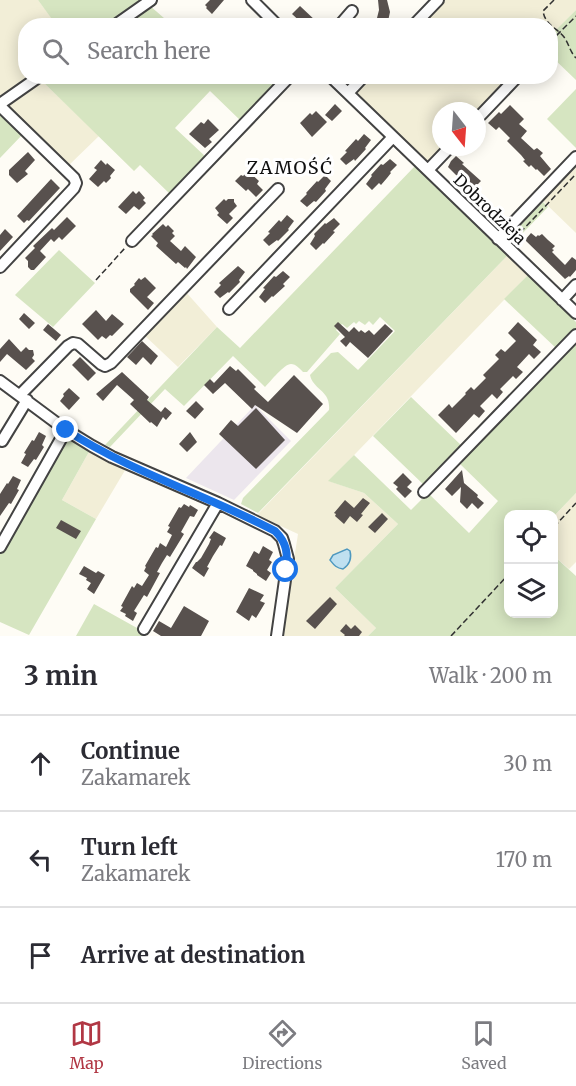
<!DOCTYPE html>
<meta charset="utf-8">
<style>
:root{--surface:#fff;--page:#f2f2f3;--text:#2b2b33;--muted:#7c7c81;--line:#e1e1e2;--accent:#b13744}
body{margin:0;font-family:Merriweather,serif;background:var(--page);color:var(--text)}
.controls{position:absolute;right:18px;bottom:18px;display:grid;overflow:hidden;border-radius:12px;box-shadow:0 3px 15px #0003}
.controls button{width:54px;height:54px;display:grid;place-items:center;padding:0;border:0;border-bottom:2px solid var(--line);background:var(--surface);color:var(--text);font:30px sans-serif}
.compass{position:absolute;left:432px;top:102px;width:54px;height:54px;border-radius:50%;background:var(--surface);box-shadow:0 3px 15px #0003;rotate:163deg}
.stop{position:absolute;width:18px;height:18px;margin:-14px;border:4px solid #1a73e8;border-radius:50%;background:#fff}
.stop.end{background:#1a73e8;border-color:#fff;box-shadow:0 2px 6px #0008}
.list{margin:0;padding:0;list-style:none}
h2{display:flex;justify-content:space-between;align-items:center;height:78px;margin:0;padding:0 24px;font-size:26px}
h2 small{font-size:20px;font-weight:400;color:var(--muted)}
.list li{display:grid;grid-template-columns:39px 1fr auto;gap:18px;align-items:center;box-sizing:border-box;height:96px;padding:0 24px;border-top:2px solid var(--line)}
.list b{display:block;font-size:22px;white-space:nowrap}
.list p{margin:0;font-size:20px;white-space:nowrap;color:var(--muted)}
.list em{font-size:20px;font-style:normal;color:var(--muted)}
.icon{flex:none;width:33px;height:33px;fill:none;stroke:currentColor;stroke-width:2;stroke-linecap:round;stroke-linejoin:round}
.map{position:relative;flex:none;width:576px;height:636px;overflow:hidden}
.search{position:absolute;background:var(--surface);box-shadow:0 3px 15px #0003;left:18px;right:18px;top:18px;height:66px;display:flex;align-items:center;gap:15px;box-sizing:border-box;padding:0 21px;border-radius:24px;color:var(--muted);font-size:22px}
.sheet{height:366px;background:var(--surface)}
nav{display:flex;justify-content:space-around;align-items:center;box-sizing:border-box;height:84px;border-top:2px solid var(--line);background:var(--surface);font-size:16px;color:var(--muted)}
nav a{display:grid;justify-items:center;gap:3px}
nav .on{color:var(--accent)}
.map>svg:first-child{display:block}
.industrial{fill:#ece6ed}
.farmland{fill:#f2eed7}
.green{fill:#d6e5c1}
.water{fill:#bfe0f0;stroke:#4e98bf;stroke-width:1.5}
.building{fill:#58514e}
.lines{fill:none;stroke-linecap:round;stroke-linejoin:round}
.minor-casing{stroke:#434343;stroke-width:14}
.path{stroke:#323232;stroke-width:1.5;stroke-dasharray:6 3;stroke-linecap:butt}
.minor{stroke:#fff;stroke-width:10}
.route{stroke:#1a73e8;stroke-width:8}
.labels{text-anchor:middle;stroke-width:6;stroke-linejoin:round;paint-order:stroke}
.street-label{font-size:16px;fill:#101010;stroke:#fff}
.neighbourhood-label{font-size:18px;letter-spacing:1.5px;fill:#101010;stroke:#fff}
</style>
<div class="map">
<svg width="576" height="636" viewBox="0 0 576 636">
<rect width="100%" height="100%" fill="#fefcf5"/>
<path class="industrial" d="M255 405 291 441 234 500 186 478Z"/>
<path class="farmland" d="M0 0H38L57 25 26 26V76L31 77 0 98Z
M441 0H576V10L551 36 550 26H417Z
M368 77H512L477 112V111H441V147H444L428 164 357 95V89Z
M40 79 99 136 68 166 8 109 7 104Z
M576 167V233L543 201Z
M508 255 528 275 329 481 364 493 398 524 335 588 376 628 368 636H282L298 534 257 515Z
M185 291 217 327 178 367 143 334Z
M90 450 127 467 96 519 62 500Z
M576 493V562L569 569 554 556V516Z"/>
<path class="green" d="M38 0H139L141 2 105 25 57 26Z
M149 5 172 25 119 26Z
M576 10V80L551 56 550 36Z
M44 76 286 77 242 122 210 91 175 128 207 158 171 195 140 165 134 171 40 79Z
M576 89V148L547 119Z
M0 113 23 134 0 158Z
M415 166 508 255 258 513 241 504 243 498 329 410C331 390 313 390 310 375L331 353 338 352 358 370 395 331 380 317 373 325 369 321 365 325 359 321 356 324 354 322 347 328 342 324 336 330 340 334 307 372H303C300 369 296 364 291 364 284 364 271 381 265 387L233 356 184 406 165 389 110 447 105 445 217 327 240 348Z
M543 202 548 207 515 241 510 236Z
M59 250 95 283 53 327 15 295Z
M528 275 576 322V329L557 349 504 299Z
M576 340V493L554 516V514H508V614H554V556L576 576V636H368L376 628 335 588 398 524 364 493 328 481 354 455 411 510 428 493 469 533 498 501 458 462Z
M411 397 463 447 425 486 373 436Z
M66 436 90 450 62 500 96 519 29 635 0 622V552L18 525Z
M94 604 146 633 144 636H76Z"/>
<path class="water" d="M347 549 350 551C352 559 349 565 343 569 336 568 334 565 330 560L333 555Z"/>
<path class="building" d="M210 0H224L212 14 206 8 207 7 205 5Z
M378 0H387L390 12 387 26H375L379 10Z
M300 6 317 22 313 26H305L292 14Z
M335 104 342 111 332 121 325 115Z
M510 105 524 119 519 124 527 131 521 138 534 150 537 148 543 153 540 156 551 169 544 176 537 169 536 170 531 165 529 167 523 161 525 160 521 155 507 141 510 138 499 127 496 130 488 123 499 112 501 114Z
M316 111 327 122 312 137 300 123 310 113 312 115Z
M208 119 219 130 209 139 212 142 205 148 189 134 201 122 204 124Z
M364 134 371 140 365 148 366 149 355 161 354 159 346 165 340 159 347 152 345 151 356 139 358 141Z
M28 152 35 160 25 171 28 174 17 183 9 175V170Z
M456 156 464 163 462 164 481 181 476 186 470 189 448 167 451 161Z
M390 159 397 165 390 172 391 173 387 178 381 185 379 183 372 190 366 184 372 176 371 175 381 164 383 165Z
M101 160 106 165 107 163 115 170 110 176 111 178 106 183 104 181 98 187 89 179 97 170 94 168Z
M248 171 259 181 257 184 263 190 256 197 248 189 246 191 235 181 241 175 243 176Z
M325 175 331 181 325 189 326 191 316 202 314 201 307 207 300 201 307 194 306 193 317 181 318 182Z
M51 179 60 188 29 221 27 220 24 223 17 216Z
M133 191 136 194 139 191 145 198 143 200 146 203 139 210 134 206 126 214 118 207Z
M224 199 226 201 228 199H234V202L237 206 229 214 233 218 227 224 217 215 219 213 215 208Z
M287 215 294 221 288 229 289 230 278 241 277 240 269 246 263 240 270 233 268 232 279 220 281 222Z
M67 217 76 226 62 240 59 237 54 242 51 239 40 251 46 257 34 270H31L28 267V261L25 258 35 248 33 246 52 228 54 230Z
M334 218 340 224 333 231 335 232 324 244 323 243 316 250 310 244 315 236 314 234 325 223 326 224Z
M163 224 166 227 168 225 174 231 172 233 175 236 170 241 181 251 185 246 196 257 187 269 186 267 185 268 178 262 176 264 156 246 158 243 151 236 153 235 152 234Z
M5 229 13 237 0 251V235Z
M531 233 536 237 538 235 539 236 542 234 548 240 555 246 552 249 554 250 552 252 565 265 572 257 576 260V270L570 277 569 276 565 279 525 240Z
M238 266 245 272 239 280 240 282 229 293 228 292 220 298 214 292 221 285 219 283Z
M283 271 290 277 283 284 285 286 273 297 272 296 265 303 259 297 265 289 263 288 274 276 276 277Z
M145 277 156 288 147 297 154 303 148 310 130 292V289L135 285 134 284 139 278 141 280Z
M96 310 106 321 112 314 124 324 112 336 110 335 106 339 102 336 98 340 82 324Z
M24 313 35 323 29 329 19 319Z
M338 322 349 332 354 327 359 332 361 330 365 333 369 330 374 335 385 324 393 331 368 358 350 342 346 347 340 341 345 337 334 326Z
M518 322 537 340 533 345 541 352 534 359 529 354 517 367 523 372 516 379 513 376 500 389 503 392 497 399 492 394 480 406 485 411 479 418 474 414 456 433 438 415 449 404 452 408 466 394 465 393 471 387 474 390 486 378 483 375 499 359 495 355 501 349 505 352 516 341 508 333Z
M48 324 61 335 56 341 43 330Z
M9 339 21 352 26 347 29 350H33L34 355 32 358 35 361 26 370 7 354 0 362V349Z
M142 341 158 356 151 365 143 357 136 365 127 357Z
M80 357 96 373 88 381 72 365Z
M230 366 236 371 238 369 256 387 254 389 268 402 294 375 323 404 297 433 255 405 252 409 225 383 213 394 204 385 210 379 214 383Z
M122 372 149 397 147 400 161 412 165 407 172 413 166 420 163 417 157 427 151 422 150 423 130 404 134 400 117 385 103 401 96 394Z
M69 388 80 398 69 410 60 401 64 396 63 394Z
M196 401 204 409 195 419 186 411Z
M256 408 285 440 256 469 219 434 231 420 238 426Z
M39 432 46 436 42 445 44 447 36 460 34 459 28 467 21 463 26 454 24 453 32 440 34 441Z
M190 432 197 442 187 452 179 444Z
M462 470 464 483 478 495 477 497 484 503 478 509 472 503 467 509 460 502 461 487 452 496 445 489Z
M403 473 412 482 407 487 412 491 405 498 396 489 398 487 393 483Z
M13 476 21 480 17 489 19 490 11 504 9 503 0 516V494L7 483 8 484Z
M363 498 370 503 361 514 363 515 357 522 350 516 344 524 335 516 336 514 334 513 345 500 354 508Z
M184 504 189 507 190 505 198 510 194 517 190 516 181 532 184 534 170 557 167 555 162 563 157 572 160 573 147 597 144 595 134 611 137 613 133 621 125 616 126 614 120 611 123 607 121 606 132 586 134 588 137 583 142 586 149 575 144 571 146 567 145 566 156 547 158 548 160 543 166 547 172 535 167 532 170 527 168 526 179 507 181 508Z
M382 513 388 519 375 533 368 527Z
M61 520 81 531 76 539 56 528Z
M214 531 226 538 222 546 220 545 213 556 207 567 209 568 204 577 192 568 196 562H197L201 558 209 544 211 539 209 538Z
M263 546 273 552 269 560 272 562 267 570 271 573 266 581 257 575V574L253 571V570L246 566 254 551 259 554Z
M84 566 96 573 98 571 105 575 94 594 87 589 91 583 86 580 87 578 79 574Z
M249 588 264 595 260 601 265 603 256 618 252 615 249 621 236 612Z
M330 597 337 604 315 629 306 621Z
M184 606 209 621 201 636H161L153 631 159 621 171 628Z
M346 624 351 629 355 625 362 632 359 636H344L345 635 340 631Z"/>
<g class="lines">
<defs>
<path id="minor" d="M252 0 278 26
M114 26 151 0
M339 26 352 11
M413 26 438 0
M330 76 576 313
M348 93 364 76
M0 104 40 76
M0 106 74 178 76 183 74 188 0 267
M477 119 518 76
M428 170 450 147
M498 239 576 157
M132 241 290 76
M562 300 576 285
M229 309 393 137
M0 381 66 430 92 446 112 457 218 503 275 531 282 538 284 544 288 559 277 636
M20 395 68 346 73 343 78 344 101 364 105 366 111 363 278 189
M2 441 27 400
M424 492 576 335
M0 547 66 430
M144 629 218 503"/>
</defs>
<use href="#minor" class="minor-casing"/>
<path class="path" d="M554 0 543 11C545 25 557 28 564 37 569 44 570 52 576 58
M550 42 576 16
M514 239 576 174
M96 280 125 248
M554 527 576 503
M451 636 508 575"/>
<use href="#minor" class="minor"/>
</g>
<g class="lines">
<path class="route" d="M66 430C131 472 206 495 275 531 287 543 288 553 286 570"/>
</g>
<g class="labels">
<g class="street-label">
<text transform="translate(490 209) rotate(44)" y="6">Dobrodzieja</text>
</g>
<g class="neighbourhood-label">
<text x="290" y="174">ZAMOŚĆ</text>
</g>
</g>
</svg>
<div class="controls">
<button><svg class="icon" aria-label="locate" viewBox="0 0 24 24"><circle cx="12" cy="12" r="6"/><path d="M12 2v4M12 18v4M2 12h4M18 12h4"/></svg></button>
<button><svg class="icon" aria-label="layers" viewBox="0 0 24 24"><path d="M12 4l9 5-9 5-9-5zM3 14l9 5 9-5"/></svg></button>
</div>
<svg class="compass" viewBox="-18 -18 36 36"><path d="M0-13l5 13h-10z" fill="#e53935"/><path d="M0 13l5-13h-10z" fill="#7c7c81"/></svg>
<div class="stop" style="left:286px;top:570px"></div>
<div class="stop end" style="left:66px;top:430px"></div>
<div class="search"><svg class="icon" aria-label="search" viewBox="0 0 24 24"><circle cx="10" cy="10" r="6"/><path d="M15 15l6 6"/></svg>Search here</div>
</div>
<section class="sheet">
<h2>3 min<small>Walk · 200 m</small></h2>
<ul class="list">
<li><svg class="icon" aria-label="ahead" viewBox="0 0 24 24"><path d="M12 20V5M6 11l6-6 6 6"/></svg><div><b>Continue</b><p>Zakamarek</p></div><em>30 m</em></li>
<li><svg class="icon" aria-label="left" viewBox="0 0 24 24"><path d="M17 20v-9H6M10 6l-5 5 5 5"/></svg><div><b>Turn left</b><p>Zakamarek</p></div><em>170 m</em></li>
<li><svg class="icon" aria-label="arrive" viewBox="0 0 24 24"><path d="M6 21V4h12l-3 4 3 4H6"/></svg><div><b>Arrive at destination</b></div></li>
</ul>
</section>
<nav>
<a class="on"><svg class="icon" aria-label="map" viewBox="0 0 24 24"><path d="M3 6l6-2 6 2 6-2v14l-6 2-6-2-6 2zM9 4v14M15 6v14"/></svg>Map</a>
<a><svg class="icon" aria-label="directions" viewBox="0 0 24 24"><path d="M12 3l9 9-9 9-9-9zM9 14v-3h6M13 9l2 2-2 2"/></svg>Directions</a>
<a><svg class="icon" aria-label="saved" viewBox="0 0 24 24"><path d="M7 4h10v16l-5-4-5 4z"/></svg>Saved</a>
</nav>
